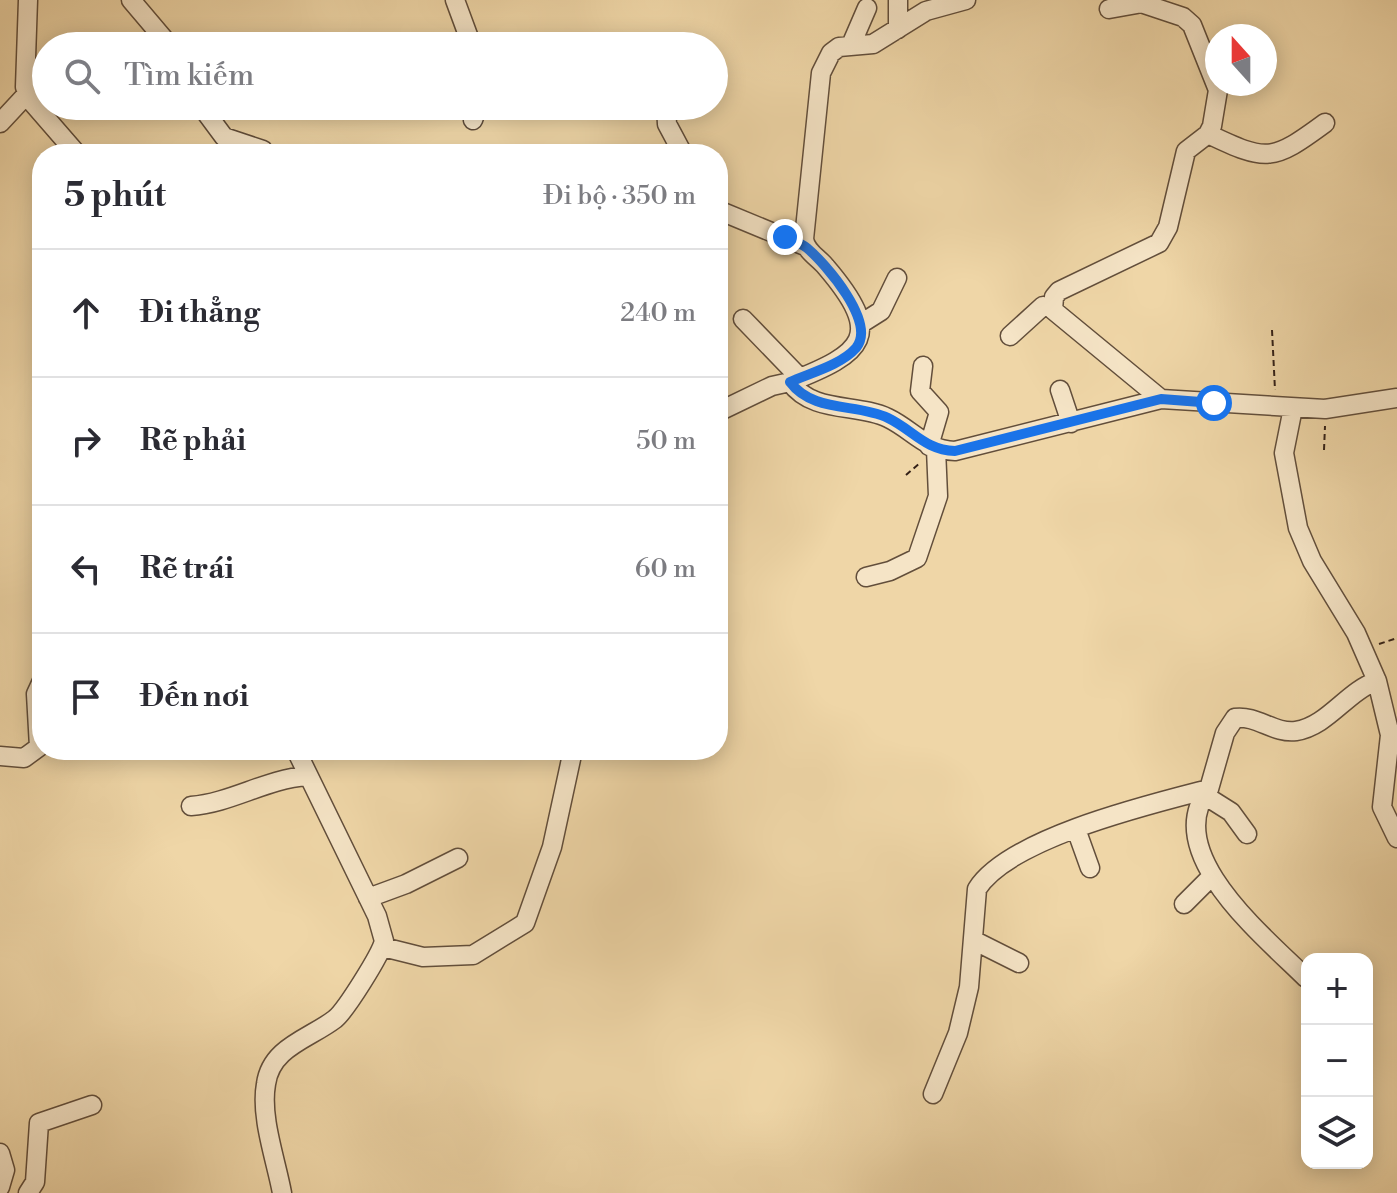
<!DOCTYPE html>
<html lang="vi">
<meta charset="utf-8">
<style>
:root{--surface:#fff;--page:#f2f2f3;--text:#2b2b33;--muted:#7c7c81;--line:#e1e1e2}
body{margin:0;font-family:"Libre Bodoni",serif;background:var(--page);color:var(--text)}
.controls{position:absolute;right:24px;bottom:24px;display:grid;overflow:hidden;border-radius:16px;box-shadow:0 4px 20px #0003}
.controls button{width:72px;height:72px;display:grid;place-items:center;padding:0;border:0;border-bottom:2px solid var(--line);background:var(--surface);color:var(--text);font:40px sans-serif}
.compass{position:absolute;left:1205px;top:24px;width:72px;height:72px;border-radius:50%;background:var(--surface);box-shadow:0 4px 20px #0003;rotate:339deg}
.stop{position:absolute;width:24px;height:24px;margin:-18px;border:6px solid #1a73e8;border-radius:50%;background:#fff}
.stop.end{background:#1a73e8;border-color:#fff;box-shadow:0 2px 8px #0008}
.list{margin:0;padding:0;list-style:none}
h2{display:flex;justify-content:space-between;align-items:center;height:104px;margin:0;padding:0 32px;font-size:34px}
h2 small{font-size:26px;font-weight:400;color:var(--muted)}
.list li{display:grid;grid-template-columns:52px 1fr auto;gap:24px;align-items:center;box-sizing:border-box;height:128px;padding:0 32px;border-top:2px solid var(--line)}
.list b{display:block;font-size:30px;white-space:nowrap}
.list em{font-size:26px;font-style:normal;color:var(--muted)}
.icon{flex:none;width:44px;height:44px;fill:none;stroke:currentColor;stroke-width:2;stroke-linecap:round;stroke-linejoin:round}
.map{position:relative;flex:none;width:1397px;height:1193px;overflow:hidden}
.search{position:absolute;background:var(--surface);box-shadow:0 4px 20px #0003;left:32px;top:32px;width:696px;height:88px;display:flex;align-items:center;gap:20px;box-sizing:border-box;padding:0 28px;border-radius:44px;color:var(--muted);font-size:30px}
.panel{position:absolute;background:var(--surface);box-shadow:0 4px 20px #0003;left:32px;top:144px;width:696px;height:616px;border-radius:32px}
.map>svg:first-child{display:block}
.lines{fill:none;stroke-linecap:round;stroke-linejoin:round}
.minor-casing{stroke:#624e3b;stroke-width:21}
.path{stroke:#332017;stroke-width:2;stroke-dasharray:6 4;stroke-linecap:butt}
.minor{stroke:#f5e4c6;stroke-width:18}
.route{stroke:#1a73e8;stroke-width:10}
</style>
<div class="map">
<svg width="1397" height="1193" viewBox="0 0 1397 1193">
<rect width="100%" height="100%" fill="#efd6a7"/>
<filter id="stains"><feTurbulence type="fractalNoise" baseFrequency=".0025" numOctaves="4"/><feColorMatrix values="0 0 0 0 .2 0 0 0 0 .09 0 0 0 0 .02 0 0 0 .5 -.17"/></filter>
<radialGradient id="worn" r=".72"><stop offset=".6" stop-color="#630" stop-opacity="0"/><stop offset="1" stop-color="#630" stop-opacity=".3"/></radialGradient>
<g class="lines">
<defs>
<path id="minor" d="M28 0 25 87 31 101 77 154
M131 0 170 46
M455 0 472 46
M898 0V29
M966 0 926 11 873 44 839 47 831 53 821 73 804 239C806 252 818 257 826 267 885 336 864 353 790 382 813 414 857 403 888 418 913 430 925 450 955 451L1161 399
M1132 0 1183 17 1192 25 1218 90 1212 126 1208 134 1186 151 1168 227 1159 243 1059 291 1054 297 1053 310 1161 399 1325 409 1397 398
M1109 9 1137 4
M851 45 867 8
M181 46 210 44
M201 106 224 137 263 150
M666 106 667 124 683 154
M473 120 478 106
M0 123 27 94
M1208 134C1267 162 1272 162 1325 123
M718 210 805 246
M743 319 800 378
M862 323 881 311 897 278
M1010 336 1043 306
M923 366 920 391 939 412 929 446
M1060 390 1071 423
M718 412 772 386 790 382
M866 577 890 571 917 558 938 496 936 449
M1377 681 1390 735 1382 807 1397 838
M0 756 24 758 39 747 36 694 42 681
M1209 789C1159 852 1265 937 1306 978
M1204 795 1231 812 1247 834
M191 806C231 803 266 779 307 776
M1076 829 1090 868
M368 898 406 884 458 858
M1184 904 1211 877
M973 940 1019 963
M383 947 423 957 473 955 525 923 552 847 573 750
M933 1094 958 1033 969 987 977 889C1009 838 1151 804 1209 789L1225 733 1235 718C1257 715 1274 734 1296 731 1328 726 1347 691 1377 681L1356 633 1312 561 1298 528 1284 453 1293 408
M0 1153 5 1170 0 1187
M28 1193 35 1182 39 1123 92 1105
M282 1193C276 1160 260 1117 266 1084 271 1047 309 1039 335 1019 346 1010 381 954 384 941L377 916 296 750"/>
</defs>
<use href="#minor" class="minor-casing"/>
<path class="path" d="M1272 330 1275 390
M1324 450 1325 426
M906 475 920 463
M1379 644 1397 638"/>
<use href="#minor" class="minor"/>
</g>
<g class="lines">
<path class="route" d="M785 237C792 240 801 243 807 248 826 264 877 323 856 348 841 365 810 373 790 382 813 413 857 403 888 418 913 430 925 450 955 451L1161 399 1214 403"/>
</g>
<rect width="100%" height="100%" filter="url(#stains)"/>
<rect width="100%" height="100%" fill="url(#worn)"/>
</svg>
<div class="controls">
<button>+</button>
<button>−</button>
<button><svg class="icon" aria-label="layers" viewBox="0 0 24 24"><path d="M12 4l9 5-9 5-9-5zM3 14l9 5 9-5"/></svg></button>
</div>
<svg class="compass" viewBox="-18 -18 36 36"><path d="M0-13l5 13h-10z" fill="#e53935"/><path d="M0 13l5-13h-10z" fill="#7c7c81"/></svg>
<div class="stop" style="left:1214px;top:403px"></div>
<div class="stop end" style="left:785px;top:237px"></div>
<div class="search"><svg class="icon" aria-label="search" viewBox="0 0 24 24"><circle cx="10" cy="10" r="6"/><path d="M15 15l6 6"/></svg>Tìm kiếm</div>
<section class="panel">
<h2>5 phút<small>Đi bộ · 350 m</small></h2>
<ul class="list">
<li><svg class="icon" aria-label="ahead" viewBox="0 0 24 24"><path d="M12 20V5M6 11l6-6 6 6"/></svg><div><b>Đi thẳng</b></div><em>240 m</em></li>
<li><svg class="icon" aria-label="right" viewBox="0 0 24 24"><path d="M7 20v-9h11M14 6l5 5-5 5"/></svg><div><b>Rẽ phải</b></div><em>50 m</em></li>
<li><svg class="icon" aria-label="left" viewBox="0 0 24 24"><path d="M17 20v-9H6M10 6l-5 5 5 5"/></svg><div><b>Rẽ trái</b></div><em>60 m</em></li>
<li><svg class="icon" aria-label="arrive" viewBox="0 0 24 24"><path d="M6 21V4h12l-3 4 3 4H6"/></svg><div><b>Đến nơi</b></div></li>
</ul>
</section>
</div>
